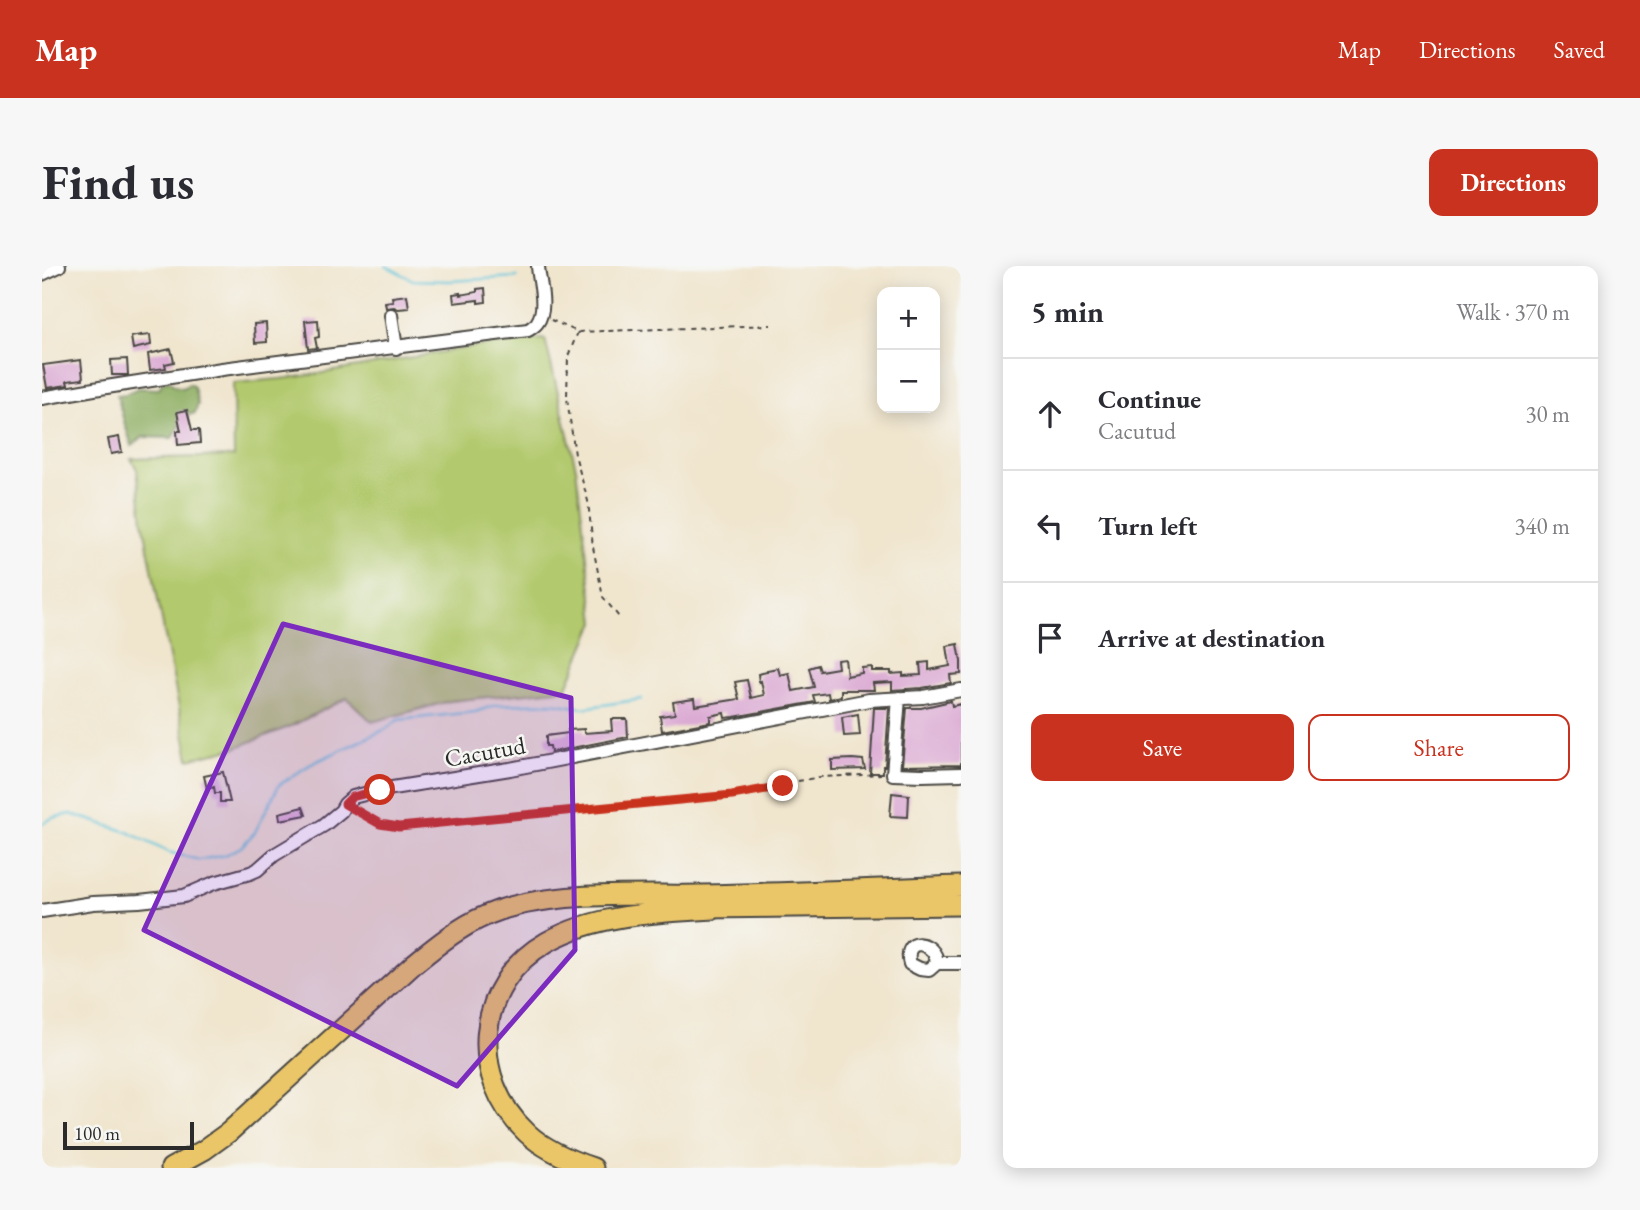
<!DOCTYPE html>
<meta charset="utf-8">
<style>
:root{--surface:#fff;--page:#f7f7f7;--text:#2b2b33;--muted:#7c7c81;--line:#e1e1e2;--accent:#c8321e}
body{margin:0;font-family:"EB Garamond",serif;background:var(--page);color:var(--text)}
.controls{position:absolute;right:21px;top:21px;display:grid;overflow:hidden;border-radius:14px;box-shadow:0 4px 18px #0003}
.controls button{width:63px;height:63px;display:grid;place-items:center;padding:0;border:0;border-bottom:2px solid var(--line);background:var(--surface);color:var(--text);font:35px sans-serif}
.scale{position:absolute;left:21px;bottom:18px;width:131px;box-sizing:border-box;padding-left:7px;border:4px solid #2b2b2b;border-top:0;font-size:19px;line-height:24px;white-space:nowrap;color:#2b2b2b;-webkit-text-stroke:5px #f6f6f2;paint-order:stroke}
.stop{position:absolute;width:21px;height:21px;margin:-16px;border:5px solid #c8321e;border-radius:50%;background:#fff}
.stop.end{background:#c8321e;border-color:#fff;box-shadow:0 2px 7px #0008}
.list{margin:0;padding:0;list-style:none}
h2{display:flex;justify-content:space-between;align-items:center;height:91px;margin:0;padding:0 28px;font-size:30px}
h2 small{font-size:23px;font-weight:400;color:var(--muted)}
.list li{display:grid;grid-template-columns:46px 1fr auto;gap:21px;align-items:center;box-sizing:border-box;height:112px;padding:0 28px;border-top:2px solid var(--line)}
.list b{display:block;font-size:26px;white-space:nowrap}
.list p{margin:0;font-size:23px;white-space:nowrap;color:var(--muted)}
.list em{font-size:23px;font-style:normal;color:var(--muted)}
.actions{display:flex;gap:14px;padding:21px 28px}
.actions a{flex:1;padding:16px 0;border:2px solid var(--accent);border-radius:14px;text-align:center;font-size:24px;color:var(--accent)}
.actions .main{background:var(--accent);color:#fff}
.icon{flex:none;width:38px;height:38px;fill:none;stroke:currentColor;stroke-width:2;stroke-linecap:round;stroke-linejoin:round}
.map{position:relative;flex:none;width:919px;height:902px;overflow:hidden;border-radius:14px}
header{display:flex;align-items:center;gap:42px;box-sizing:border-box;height:98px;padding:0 35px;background:var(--accent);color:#fff}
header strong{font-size:33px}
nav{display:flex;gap:38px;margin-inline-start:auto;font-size:24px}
.intro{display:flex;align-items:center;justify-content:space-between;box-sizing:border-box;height:168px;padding:0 42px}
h1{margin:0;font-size:49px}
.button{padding:18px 32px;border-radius:14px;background:var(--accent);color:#fff;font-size:24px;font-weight:700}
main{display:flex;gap:42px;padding:0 42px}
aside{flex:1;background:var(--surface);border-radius:14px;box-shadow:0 4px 18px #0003}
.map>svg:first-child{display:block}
.green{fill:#b2c96d;stroke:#6e7a4c;stroke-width:2}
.forest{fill:#8dad60;stroke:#5c6c46;stroke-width:2}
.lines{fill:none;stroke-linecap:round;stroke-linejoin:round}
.stream{stroke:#5bc2d8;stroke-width:2.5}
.building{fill:#dcabd4}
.minor-casing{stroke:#494743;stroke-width:16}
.highway-casing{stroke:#494743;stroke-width:23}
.path{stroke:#494743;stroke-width:2;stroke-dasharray:5 5;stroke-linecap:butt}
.minor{stroke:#fff;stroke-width:12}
.highway{stroke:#ebc669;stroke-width:19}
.route{stroke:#c8321e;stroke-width:9}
.marked{fill:#7b2cbf;fill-opacity:0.2;stroke:#7b2cbf;stroke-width:5;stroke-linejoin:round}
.labels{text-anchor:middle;stroke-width:5;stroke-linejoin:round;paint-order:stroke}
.street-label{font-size:24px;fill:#2b2b2b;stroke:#f6f6f2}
</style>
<header>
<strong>Map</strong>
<nav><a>Map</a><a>Directions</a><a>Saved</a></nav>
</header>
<div class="intro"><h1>Find us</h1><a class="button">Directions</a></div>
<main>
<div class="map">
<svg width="919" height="902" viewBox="0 0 919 902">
<rect width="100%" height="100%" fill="#f6f6f2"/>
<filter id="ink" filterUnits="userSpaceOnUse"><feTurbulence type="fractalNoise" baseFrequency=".0143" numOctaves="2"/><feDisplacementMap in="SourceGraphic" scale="14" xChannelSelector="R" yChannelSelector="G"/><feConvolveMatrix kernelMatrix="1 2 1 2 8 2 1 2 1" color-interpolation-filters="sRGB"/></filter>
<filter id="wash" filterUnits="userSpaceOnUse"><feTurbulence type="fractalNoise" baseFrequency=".00686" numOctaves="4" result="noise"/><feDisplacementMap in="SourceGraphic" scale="28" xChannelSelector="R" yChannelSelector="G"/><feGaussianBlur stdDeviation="1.57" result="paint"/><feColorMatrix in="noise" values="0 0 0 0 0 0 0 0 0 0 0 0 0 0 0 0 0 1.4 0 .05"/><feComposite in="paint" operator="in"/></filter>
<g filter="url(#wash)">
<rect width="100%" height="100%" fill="#f0e5cd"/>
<path class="green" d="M503 73 534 202 553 356 524 423 408 435 330 456 305 432 249 460 193 482 147 493 116 334 101 255 95 203 89 193 192 190 191 117C212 115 234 114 255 111 338 99 419 79 503 73Z"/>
<path class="forest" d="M126 114 133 120 141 122 147 118 152 121 156 138 153 147 144 150 130 172 101 171 90 180C84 163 79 146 75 129L84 128 96 122 117 123 120 117Z"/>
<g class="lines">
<path class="stream" d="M344 0 371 14 408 15 475 11
M0 558 10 552 29 548 86 566 126 586 157 594 183 589 199 581 213 566 237 519 269 498 344 463 356 454 433 446 454 439 511 437 541 442 600 433"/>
</g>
<g id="blocks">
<path class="building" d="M443 22 444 36 436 37V34L412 37 411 28 418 27V29L435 26V23Z
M365 29 367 42 356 43 352 41 344 42 343 36 351 35 350 31Z
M276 54 277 71 273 72 275 82 266 83 263 55Z
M224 57 225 76 213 77 212 58Z
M99 69V70L108 69 109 79 91 83 89 71Z
M129 83 132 96 123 98 124 102 108 104 106 88Z
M85 93 86 109H70L69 94Z
M39 94 41 113 25 115 26 119 5 122 1 99Z
M145 144 150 164H157L158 177 136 179 135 165H139L135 146Z
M77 171 80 186 69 188 66 173Z
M916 378 919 395V408L908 409 909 417 880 422 850 424V416L831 417 832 424H799V430L787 433 786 427 771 429 773 436 692 451 683 452 682 447 668 450V456L620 465 618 450 633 448 631 436 652 433 653 440 697 433 693 416 705 414 709 432 722 429 719 415 717 416 716 408 725 406V404L736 402 738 409 747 407 751 425 772 421 767 402 776 399 778 405 796 402 795 394 803 393 805 410 820 407V402L830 401V405H849V408L861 407V410L879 409 878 397 887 396V404L908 400 905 380Z
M909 435 910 440 919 438V499L860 500 865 442H879Z
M832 442H847L843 500H841V507H828Z
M816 448 818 469 802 470 800 451Z
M569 453H585L586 471 509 486 508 480H504V470L527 467 526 464 542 463V467L570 465Z
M810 493 821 494 823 503 790 504V494Z
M181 506 188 536H178V527H173L172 521 165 523 162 510Z
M850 527 867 529 866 551 848 550Z
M261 541 264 549 238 554 237 547Z"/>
</g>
</g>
<g filter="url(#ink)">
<use href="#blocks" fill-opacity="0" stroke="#494743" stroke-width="2"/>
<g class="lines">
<defs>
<path id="minor" d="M0 8 17 0
M349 49 354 82
M0 132 58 122 180 103 486 64C488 63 495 58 495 57 506 42 497 17 496 0
M857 432 851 508 880 509 919 508
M0 645 51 637 97 635 142 630 172 617 208 607 215 604 232 589 282 559 299 545 303 538 311 531 338 524 468 503 827 434 881 431 919 424
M895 697C894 675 860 669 868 698L878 703 887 704 895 697H919"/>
<path id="highway" d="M661 642 919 639
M129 902 162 884 187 866 373 697C400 675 425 655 458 644 517 625 597 630 659 629 746 627 832 623 919 620
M551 902C527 894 503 884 485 867 425 811 433 717 505 676 555 648 616 646 672 643"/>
</defs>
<use href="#minor" class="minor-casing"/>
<use href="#highway" class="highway-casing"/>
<path class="path" d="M509 54 536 66 729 59
M536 66 526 90 525 132 533 189 546 235 551 281 561 331 577 351
M313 544 338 558 357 561 690 529 734 522 751 516 778 511 839 508"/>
<use href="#minor" class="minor"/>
<use href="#highway" class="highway"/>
</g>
</g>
<g class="lines" filter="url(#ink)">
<path class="route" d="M338 524 310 531 303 538 338 558 357 561 690 529 741 520"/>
</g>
<path class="marked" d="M241 358 529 432 533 684 415 820 102 664Z"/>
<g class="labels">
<g class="street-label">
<text transform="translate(443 486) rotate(-10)" y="8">Cacutud</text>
</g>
</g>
</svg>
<div class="controls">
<button>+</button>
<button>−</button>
</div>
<div class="scale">100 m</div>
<div class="stop" style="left:338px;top:524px"></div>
<div class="stop end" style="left:741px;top:520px"></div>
</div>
<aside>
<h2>5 min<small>Walk · 370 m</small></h2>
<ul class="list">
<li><svg class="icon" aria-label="ahead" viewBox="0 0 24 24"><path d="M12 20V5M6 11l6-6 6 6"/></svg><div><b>Continue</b><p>Cacutud</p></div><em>30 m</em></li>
<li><svg class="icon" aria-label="left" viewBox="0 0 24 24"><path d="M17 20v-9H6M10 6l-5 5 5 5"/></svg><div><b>Turn left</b></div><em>340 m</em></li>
<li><svg class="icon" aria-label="arrive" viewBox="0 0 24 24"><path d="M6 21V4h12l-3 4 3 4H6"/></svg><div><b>Arrive at destination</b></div></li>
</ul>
<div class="actions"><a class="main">Save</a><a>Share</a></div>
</aside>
</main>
